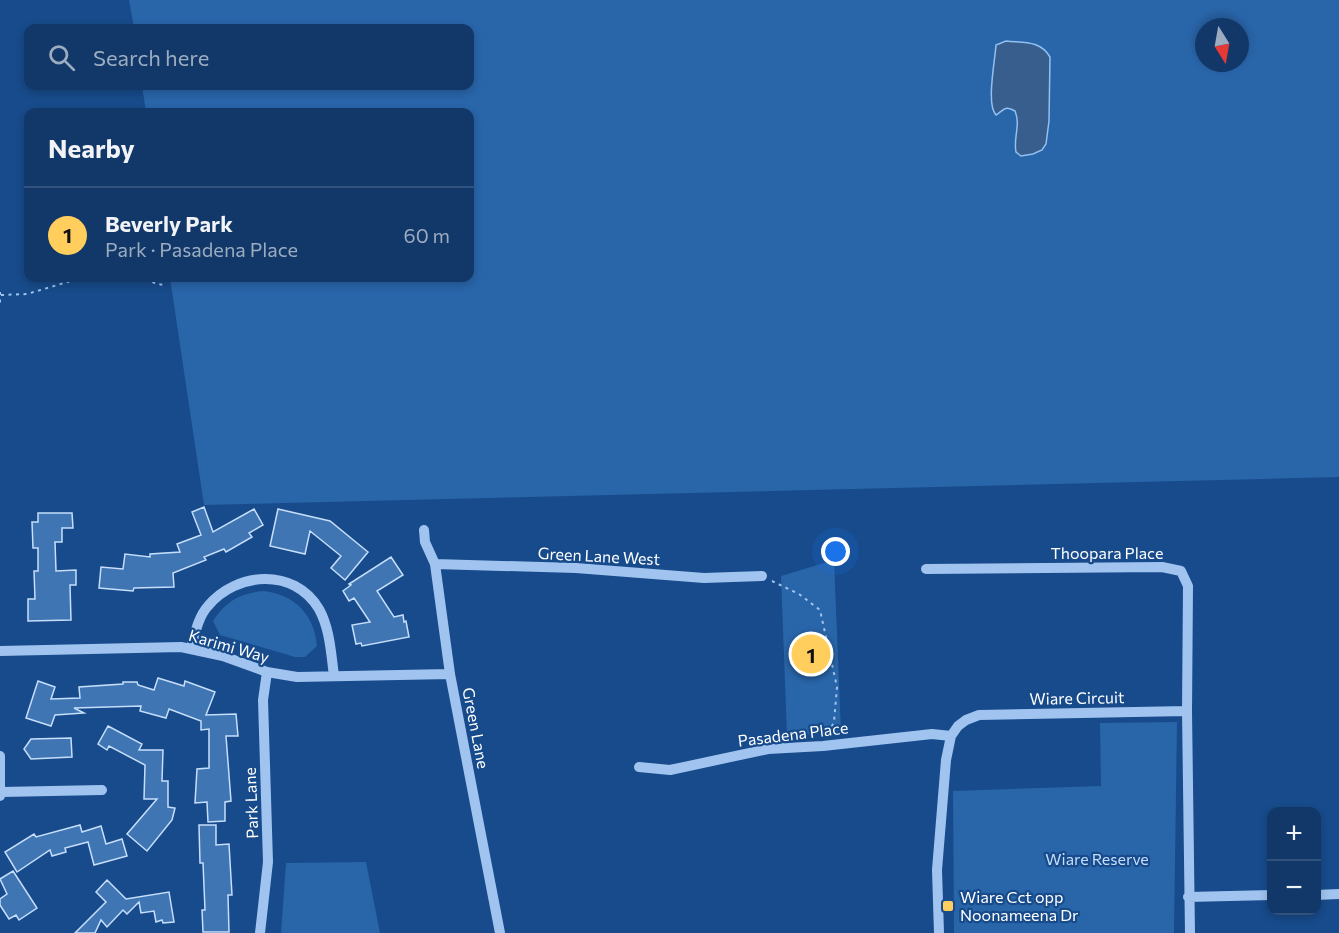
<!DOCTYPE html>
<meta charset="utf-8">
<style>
:root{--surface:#113868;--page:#1a3f6e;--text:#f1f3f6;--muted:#9cacc0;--line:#30527c;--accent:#ffce5d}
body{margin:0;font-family:Commissioner,sans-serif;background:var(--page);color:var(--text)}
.controls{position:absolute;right:18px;bottom:18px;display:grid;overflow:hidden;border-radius:12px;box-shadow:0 3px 9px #0003}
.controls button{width:54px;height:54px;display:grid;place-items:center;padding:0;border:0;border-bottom:2px solid var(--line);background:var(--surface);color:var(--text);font:30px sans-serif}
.compass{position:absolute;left:1195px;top:18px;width:54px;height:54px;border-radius:50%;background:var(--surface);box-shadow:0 3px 9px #0003;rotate:169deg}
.you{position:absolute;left:836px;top:552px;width:21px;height:21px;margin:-15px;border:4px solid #fff;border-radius:50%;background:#1a73e8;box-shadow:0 0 0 9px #1a73e833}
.badge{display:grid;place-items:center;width:39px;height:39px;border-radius:50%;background:var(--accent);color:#111;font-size:20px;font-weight:700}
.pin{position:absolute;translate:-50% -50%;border:3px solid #fff;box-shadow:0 2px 6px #0006}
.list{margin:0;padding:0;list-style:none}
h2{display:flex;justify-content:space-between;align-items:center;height:78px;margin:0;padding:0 24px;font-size:26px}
h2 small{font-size:20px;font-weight:400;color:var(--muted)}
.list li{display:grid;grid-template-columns:39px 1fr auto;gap:18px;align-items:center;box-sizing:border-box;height:96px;padding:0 24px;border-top:2px solid var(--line)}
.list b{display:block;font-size:22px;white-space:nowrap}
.list p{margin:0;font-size:20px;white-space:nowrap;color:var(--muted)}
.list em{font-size:20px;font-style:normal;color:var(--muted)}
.icon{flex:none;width:33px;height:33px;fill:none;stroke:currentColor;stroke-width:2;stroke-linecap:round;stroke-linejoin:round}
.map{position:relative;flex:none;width:1339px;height:933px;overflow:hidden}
.search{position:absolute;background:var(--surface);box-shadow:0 3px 9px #0003;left:24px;top:24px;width:450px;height:66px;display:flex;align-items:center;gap:15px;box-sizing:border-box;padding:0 21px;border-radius:12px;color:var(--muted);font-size:22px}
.panel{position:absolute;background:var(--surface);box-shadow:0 3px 9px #0003;left:24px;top:108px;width:450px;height:174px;border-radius:12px}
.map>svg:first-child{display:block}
.green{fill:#2965a9;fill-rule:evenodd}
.water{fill:#375e8d;stroke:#92c0f1;stroke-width:1.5}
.building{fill:#3f75b3;stroke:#c6defb;stroke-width:1.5}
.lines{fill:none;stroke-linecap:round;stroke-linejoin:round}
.path{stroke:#a0c4ef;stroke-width:2;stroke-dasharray:3 4.5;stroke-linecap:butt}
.minor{stroke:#a0c4ef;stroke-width:10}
.poi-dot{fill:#ffce5d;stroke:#174b8b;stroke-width:2}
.labels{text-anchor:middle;stroke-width:4.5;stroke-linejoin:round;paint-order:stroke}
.street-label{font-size:16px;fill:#fff;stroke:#174b8b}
.park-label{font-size:16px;fill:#c6defb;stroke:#174b8b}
.poi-label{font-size:16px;fill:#fff;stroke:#174b8b;text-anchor:start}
</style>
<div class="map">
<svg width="1339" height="933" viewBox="0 0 1339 933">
<rect width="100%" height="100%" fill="#174b8b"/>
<path class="green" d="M129 0H1339V477L204 505 170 278H470V112H146L142 86H470V28H134ZM1204 27H1240V63H1204Z
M834 560 841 732 787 736 781 576Z
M263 591C294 594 315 615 317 646L305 657H295L220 635 213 621C225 601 241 593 263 591Z
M1177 722 1174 933H954L953 791 1101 786 1100 723Z
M366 862 380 933H281L286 863Z"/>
<path class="water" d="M1006 41C1023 43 1040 40 1050 57L1049 121 1046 144 1042 150 1033 154 1021 156 1016 152C1013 138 1021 125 1015 111 1005 105 1004 110 996 115 986 105 995 61 996 45Z"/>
<path class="building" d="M204 507 213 532 254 509 263 525 249 533 252 537 226 552 224 549 204 557 206 560 173 573 174 587 134 588 133 591 99 588 101 567 123 569 125 554 150 557V554L180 552 177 544 201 535 192 512Z
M278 509 330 521 368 552 345 580 331 568 341 556 310 531 305 554 270 546Z
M38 513H72L73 528H62V542H55L56 571 76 570V585H70L71 620 28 621V599H35L34 571H38V548H33L32 522H38Z
M391 557 403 575 377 591 394 617 403 615 404 622 406 621 409 637 362 646 361 643 356 644 352 625 370 622 354 598 349 601 343 591 351 585 349 584Z
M158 678 184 686 185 681 215 692 206 715 236 714 238 736H226L231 801 225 802V821L208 822 207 802 195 803 197 769 209 768V729L201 730V721L169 709 166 718 140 711 141 706 74 708 84 713 55 715 51 726 26 718 38 681 55 687 51 699 80 698 79 687 123 684V682H137L138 685 154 690Z
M108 726 142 744 139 750H163L162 781H168V807L175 808 172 820 147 851 127 834 157 799H144L145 765 109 746 107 750 98 744Z
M71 738 72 757 31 759 24 749 31 739Z
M80 825 82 832 101 826 106 844 122 839 127 856 94 865 88 842 65 848 66 852 52 856 50 850 17 872 5 852 34 834 36 837Z
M199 825H216V845L229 844 232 895H228L229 932H203L202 910H205L203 863H200Z
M13 871 37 908 19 920 16 915 9 919 0 905V899L7 894 0 879Z
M107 880 126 899 169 892 174 922 163 923 162 920 156 922 154 911 141 913 139 902 127 914 123 910 107 927 101 920 95 933H75L106 902 96 892Z"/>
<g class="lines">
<path class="path" d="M146 278 156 284 166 285
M0 292V305
M1 295 27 294 81 278
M772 581 799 594 820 610 837 687 834 722 828 734"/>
<path class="minor" d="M424 530 425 542 435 564 450 674 500 933
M435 564 576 568 704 578 762 576
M926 569 1162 567 1181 571 1188 586 1187 711
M191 648C195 634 198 617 208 606 236 572 294 567 319 609 330 629 331 653 334 676
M0 651 181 647 223 656 267 672 297 677 450 674
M0 756V796
M639 767 670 770 768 749 823 746 932 734 951 736
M1 792 102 790
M1316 895 1339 894
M1188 897 1272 895
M260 933 268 862 263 700 267 672
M939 933 937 870 946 760 951 736 958 726 966 720 979 715 1187 711 1190 933"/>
</g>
<rect class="poi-dot" x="942" y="900" width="12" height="12" rx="3"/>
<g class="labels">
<g class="street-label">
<text x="1107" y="559">Thoopara Place</text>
<text transform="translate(599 556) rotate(3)" y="6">Green Lane West</text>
<text transform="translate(229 646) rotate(16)" y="6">Karimi Way</text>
<text transform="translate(1077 698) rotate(-1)" y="6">Wiare Circuit</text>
<text transform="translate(476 728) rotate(79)" y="6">Green Lane</text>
<text transform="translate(793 734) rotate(-7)" y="6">Pasadena Place</text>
<text transform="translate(251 803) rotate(-92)" y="6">Park Lane</text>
</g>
<g class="park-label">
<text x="1097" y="865">Wiare Reserve</text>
</g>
<g class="poi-label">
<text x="960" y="903">Wiare Cct opp<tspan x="960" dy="18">Noonameena Dr</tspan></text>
</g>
</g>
</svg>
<div class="controls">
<button>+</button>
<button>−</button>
</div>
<svg class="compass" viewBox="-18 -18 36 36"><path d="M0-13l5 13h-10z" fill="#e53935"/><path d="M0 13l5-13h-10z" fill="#9cacc0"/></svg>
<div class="you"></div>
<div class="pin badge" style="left:811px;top:654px">1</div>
<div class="search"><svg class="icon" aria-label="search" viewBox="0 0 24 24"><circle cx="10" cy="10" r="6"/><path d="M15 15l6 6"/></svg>Search here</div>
<section class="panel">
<h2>Nearby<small></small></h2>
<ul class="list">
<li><span class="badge">1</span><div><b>Beverly Park</b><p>Park · Pasadena Place</p></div><em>60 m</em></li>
</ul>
</section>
</div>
